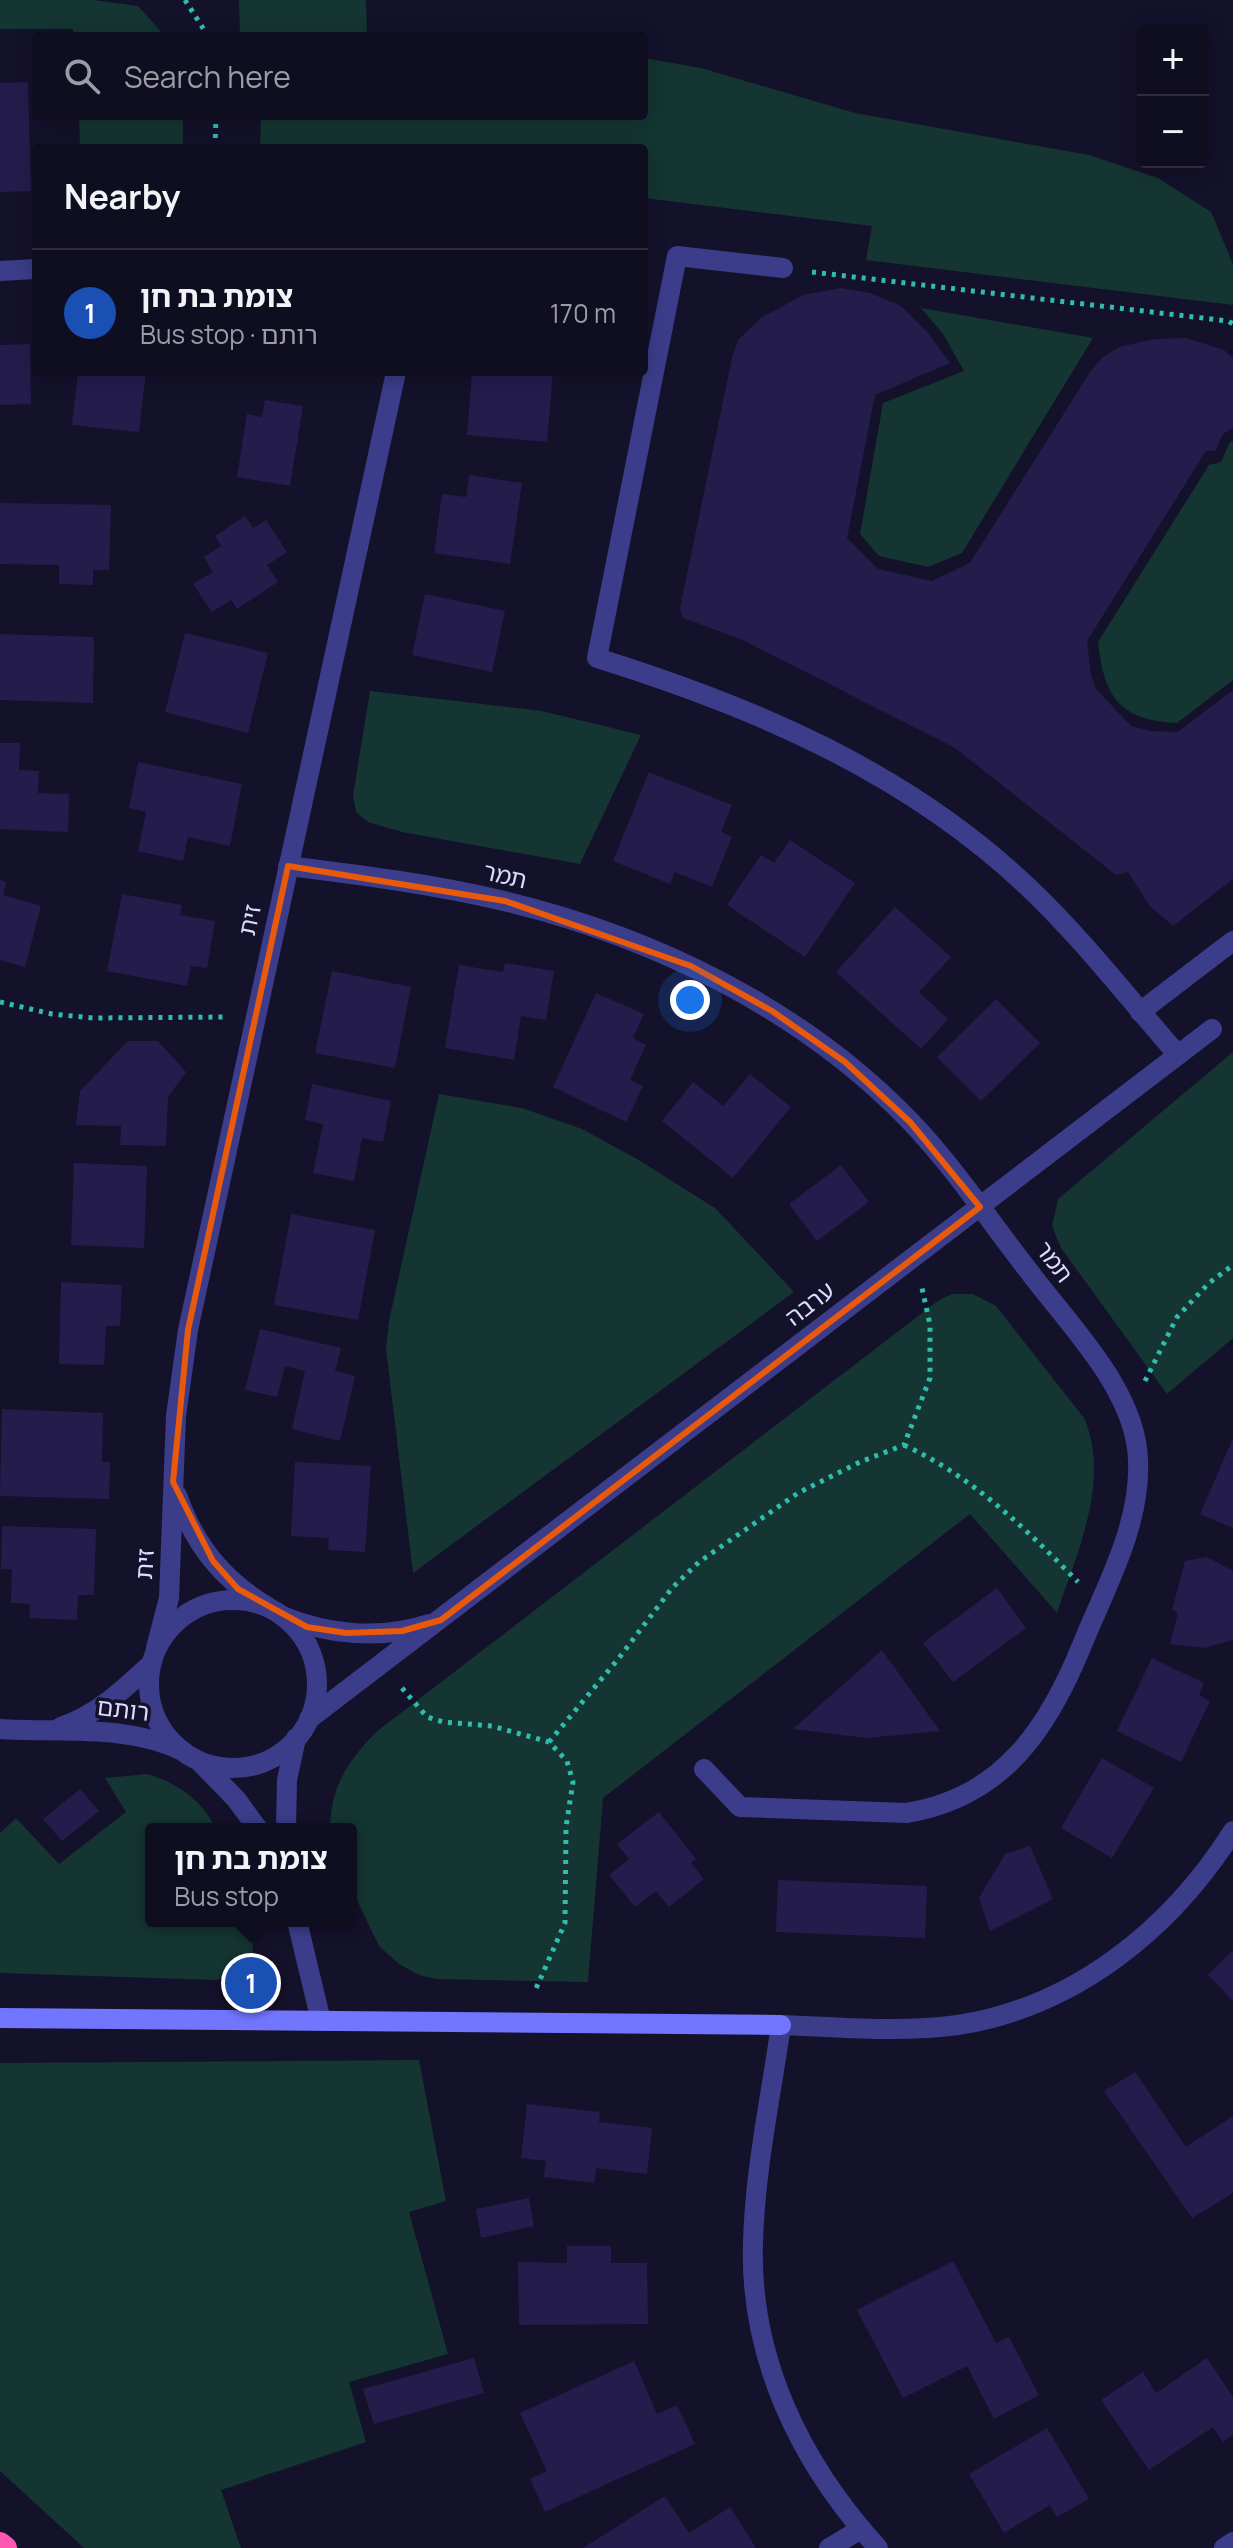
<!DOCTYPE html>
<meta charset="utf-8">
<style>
:root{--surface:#0f0d20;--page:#181629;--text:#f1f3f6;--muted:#9b9ca5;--line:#2f2d3e;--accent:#0f766e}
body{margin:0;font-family:Manrope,"Noto Sans Hebrew",sans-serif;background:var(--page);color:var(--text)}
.controls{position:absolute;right:24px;top:24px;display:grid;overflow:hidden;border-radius:8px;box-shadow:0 4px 20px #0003}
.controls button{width:72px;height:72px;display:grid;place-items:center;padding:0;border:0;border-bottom:2px solid var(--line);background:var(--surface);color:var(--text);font:40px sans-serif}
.you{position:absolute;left:690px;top:1000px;width:28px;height:28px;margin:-20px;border:6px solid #fff;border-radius:50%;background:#1a73e8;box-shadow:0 0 0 12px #1a73e833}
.badge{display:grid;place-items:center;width:52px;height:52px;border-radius:50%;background:var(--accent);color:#fff;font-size:26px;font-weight:700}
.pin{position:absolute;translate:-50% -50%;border:4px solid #fff;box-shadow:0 2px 8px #0006}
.popup{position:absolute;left:145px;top:1823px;width:212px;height:104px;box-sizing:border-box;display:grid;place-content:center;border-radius:8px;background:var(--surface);filter:drop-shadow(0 2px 6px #0005);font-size:26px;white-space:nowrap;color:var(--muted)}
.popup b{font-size:30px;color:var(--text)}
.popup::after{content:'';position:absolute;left:50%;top:100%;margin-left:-16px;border:16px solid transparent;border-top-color:var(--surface)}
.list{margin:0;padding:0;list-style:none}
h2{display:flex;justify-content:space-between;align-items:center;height:104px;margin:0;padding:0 32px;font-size:34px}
h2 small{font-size:26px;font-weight:400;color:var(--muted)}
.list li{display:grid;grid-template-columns:52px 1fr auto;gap:24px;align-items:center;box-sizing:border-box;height:128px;padding:0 32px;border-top:2px solid var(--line)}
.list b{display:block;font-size:30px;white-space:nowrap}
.list p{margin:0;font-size:26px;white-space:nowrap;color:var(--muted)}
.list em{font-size:26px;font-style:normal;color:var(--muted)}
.icon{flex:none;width:44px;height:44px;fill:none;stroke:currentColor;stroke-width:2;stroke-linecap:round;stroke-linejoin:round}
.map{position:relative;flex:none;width:1233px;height:2548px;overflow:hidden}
.search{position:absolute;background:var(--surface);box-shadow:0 4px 20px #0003;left:32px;top:32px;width:616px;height:88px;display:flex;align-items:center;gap:20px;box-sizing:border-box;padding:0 28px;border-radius:8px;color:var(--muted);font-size:30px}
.panel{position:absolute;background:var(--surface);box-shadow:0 4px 20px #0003;left:32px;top:144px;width:616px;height:232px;border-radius:8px}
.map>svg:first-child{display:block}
.green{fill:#143532}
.building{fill:#241d4c}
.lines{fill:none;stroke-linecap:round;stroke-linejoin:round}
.path{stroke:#2fbeae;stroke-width:5;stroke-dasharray:4 6;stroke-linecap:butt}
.service{stroke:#3b3d8a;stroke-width:20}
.minor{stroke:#3b3d8a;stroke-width:20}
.tertiary{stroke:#3b3d8a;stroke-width:20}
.secondary{stroke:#7276ff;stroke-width:20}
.motorway{stroke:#ff56b0;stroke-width:24}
.marked{fill:none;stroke:#e8590c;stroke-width:6;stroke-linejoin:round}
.labels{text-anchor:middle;stroke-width:7;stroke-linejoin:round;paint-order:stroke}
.street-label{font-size:24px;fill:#dddbff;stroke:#14112b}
</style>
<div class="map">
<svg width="1233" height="2548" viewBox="0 0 1233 2548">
<rect width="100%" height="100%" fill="#14112b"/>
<path class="green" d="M0 0H93L138 6 165 36H74L73 29H0Z
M239 0H366L367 36H240Z
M644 58 701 68 855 113 1089 155 1158 178 1211 212 1233 264V305L866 260 872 226 644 198V148H260L261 116H644Z
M79 116H183V148H80Z
M921 308 1093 338 962 553 928 567 879 556 860 534 883 403 964 371 943 334Z
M1233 441V680L1177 723C1120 720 1104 698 1098 642L1209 465 1221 462 1230 442Z
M370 691 542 711 641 735 580 864 402 832 368 822 356 812 353 796Z
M1233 1052V1338L1167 1394 1061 1248 1052 1226 1058 1199Z
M439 1094 522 1108 582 1129 637 1159 715 1208 794 1292 413 1573 386 1349 389 1321Z
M952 1294H973L996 1306 1084 1418C1111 1480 1077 1553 1057 1613L970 1514 603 1798 588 1982 436 1979 419 1975 399 1964 379 1946 351 1888V1829H330C331 1785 347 1763 376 1732L939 1300Z
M147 1774C175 1782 204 1800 215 1829H151V1921H248L252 1932 253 1954 240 1970 217 1980 0 1973V1833L16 1818 59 1864 126 1812 105 1778Z
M419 2060 446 2201 409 2212 448 2354 349 2382 366 2442 221 2490 241 2548H84L0 2471V2063Z"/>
<path class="building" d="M28 82 31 191 0 192V83Z
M840 288 870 293 901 306 928 333 950 363 875 395 847 538 878 569 932 581 970 563 1090 372 1103 357 1119 347 1155 339 1186 338 1224 350 1233 358V428L1223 434 1215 451H1206L1087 641 1091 675 1096 689 1131 726 1151 731 1178 732 1233 690V879L1173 926 1149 905 1128 872 1116 875 955 748 741 639 683 618 680 608 732 358 738 340 761 318 803 295Z
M30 344 31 404 0 405V345Z
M78 372H146L139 432 72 425Z
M472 372H553L547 442 467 435Z
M265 400 303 406 290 486 237 477 247 414 262 417Z
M469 475 522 483 510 564 434 553 442 494 466 497Z
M0 503 111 505 109 570H93V585L59 584V565L0 564Z
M245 516 253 528 266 520 287 552 267 565 278 582 237 609 231 600 212 612 193 584 213 572 204 557 221 546 215 536Z
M425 594 505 611 492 672 412 655Z
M185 633 268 653 248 733 165 712Z
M0 634 94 637 93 703 0 700Z
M0 743H20L19 770 39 771 38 793 69 794 68 832 0 829Z
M138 762 242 784 230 846 188 837 183 861 138 851 146 812 129 808Z
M649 772 732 805 721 832 732 837 712 887 675 872 670 884 613 861Z
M790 840 855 883 805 957 727 905 761 855 774 863Z
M0 880 6 882 3 895 41 906 25 967 0 960Z
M122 894 182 905 180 915 215 921 207 968 191 966 187 986 107 971Z
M895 907 951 957 919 992 948 1019 921 1049 836 972Z
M505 963 554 971 546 1020 521 1016 514 1060 445 1048 459 965 503 972Z
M332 971 411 987 395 1068 315 1053Z
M596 993 644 1014 633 1038 646 1045 630 1080 643 1086 626 1122 553 1087Z
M996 999 1040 1043 981 1101 937 1057Z
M128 1041H158L186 1072 168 1097 166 1146 120 1145 121 1126 76 1125 80 1091Z
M750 1074 791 1107 733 1178 662 1121 693 1082 723 1106Z
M312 1084 391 1101 383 1142 362 1138 354 1181 313 1173 323 1124 305 1120Z
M74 1163 147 1166 144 1248 71 1245Z
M841 1165 869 1202 817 1241 789 1204Z
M291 1214 375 1230 358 1320 274 1305Z
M61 1282 122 1285 120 1326H106L104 1365 59 1364Z
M260 1329 341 1348 335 1371 355 1376 340 1441 292 1429 305 1371 285 1366 277 1397 245 1390Z
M2 1409 103 1413 102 1462H110L109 1499 0 1496Z
M1233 1438V1528L1200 1514Z
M295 1462 371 1466 365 1552 328 1550 329 1538 291 1536Z
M2 1526 96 1529 94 1595H78L77 1620 29 1618 30 1604 11 1603 12 1569H1Z
M1207 1557 1233 1571V1640L1204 1648 1170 1644 1178 1613 1172 1610 1185 1561Z
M997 1588 1026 1628 953 1682 923 1643Z
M882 1650 940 1731 866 1738 793 1729Z
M1152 1658 1204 1683 1199 1695 1210 1701 1181 1762 1117 1731Z
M1102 1758 1154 1788 1112 1858 1061 1828Z
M80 1789 99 1811 62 1841 43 1819Z
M659 1812 696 1859 691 1863 704 1879 669 1907 656 1891 635 1907 609 1875 629 1859 617 1844Z
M1030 1846 1053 1899 990 1931 979 1898 1005 1854Z
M778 1880 927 1886 925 1938 776 1932Z
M1233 1950V2001L1208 1975Z
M1135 2072 1186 2147 1233 2116V2193L1192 2218 1104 2091Z
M527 2104 600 2112 599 2122 652 2128 647 2174 596 2168 594 2183 544 2177 546 2161 521 2158Z
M529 2198 534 2226 481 2238 476 2209Z
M567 2246H611V2263H647L648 2324 519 2325 518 2262 567 2263Z
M953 2261 996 2343 1009 2337 1039 2395 994 2419 967 2366 903 2398 857 2310Z
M474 2358 484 2393 374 2424 363 2389Z
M1207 2358 1233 2397V2435L1223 2442 1213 2427 1149 2470 1101 2400 1143 2372 1156 2393Z
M634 2361 657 2414 677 2405 695 2444 545 2512 530 2479 547 2471 520 2413Z
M1047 2428 1089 2499 1057 2517 1050 2505 1004 2533 969 2474Z
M665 2496 689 2533 730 2507 756 2548H583Z"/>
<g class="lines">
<path class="path" d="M185 0 208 36
M215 148 216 116
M812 272 1228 321 1233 324
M0 1002 52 1014 93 1018 225 1017
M1145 1381 1177 1317 1209 1283 1233 1265
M904 1445C973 1477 1026 1529 1078 1582
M402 1688 427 1717 443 1722 492 1726 549 1742 567 1761 573 1782 566 1827 565 1923 534 1993
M549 1742 619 1658 672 1588 699 1562 798 1493 860 1462 904 1445 930 1378V1325L922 1288"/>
<path class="service" d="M783 268 677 256 597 658C754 707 907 772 1028 887 1082 938 1129 999 1178 1055
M1140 1012 1233 941
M829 2548 861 2529"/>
<path class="minor" d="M0 271 36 269
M288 866C360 875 433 884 504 901 654 937 802 1009 910 1121 955 1168 991 1223 1031 1274 1071 1327 1136 1391 1138 1460 1141 1525 1106 1586 1082 1645 1048 1729 1002 1798 906 1813L740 1807 704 1769
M177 1495C195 1546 223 1580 268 1607
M282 1616C328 1635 381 1640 429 1624
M156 1648 169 1598 176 1416 188 1330 396 372
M309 1719 1212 1029
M61 1727C98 1714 123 1690 151 1664
M0 1729C61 1733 126 1724 183 1751
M878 2548C801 2464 749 2358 753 2242 755 2169 771 2096 781 2025 840 2027 900 2033 958 2025 1075 2007 1171 1929 1233 1831
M1224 2548 1233 2542"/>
<path class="tertiary" d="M149 1684a84 84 0 1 1 168 0a84 84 0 1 1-168 0Z
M200 1762 236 1799 258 1829
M286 1829 287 1780 296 1738
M297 1921 321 2021"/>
<path class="secondary" d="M0 2018 781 2025"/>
<path class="motorway" d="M0 2544 5 2548"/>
</g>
<path class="marked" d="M288 866 505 901 691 966 772 1011 845 1062 910 1122 980 1207 441 1620 402 1631 346 1633 307 1627 238 1589 213 1561 173 1482 188 1330Z"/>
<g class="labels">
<g class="street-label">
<text transform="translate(505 876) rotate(13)" y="8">תמר</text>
<text transform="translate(250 920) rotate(-78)" y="8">זית</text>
<text transform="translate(1054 1262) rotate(53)" y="8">תמר</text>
<text transform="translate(810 1304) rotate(-38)" y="8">ערבה</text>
<text transform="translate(145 1564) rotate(-86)" y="8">זית</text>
<text transform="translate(123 1710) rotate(7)" y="8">רותם</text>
</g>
</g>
</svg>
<div class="controls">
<button>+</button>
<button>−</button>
</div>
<div class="you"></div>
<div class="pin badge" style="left:251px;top:1983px;background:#1a4fb4">1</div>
<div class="popup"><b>צומת בת חן</b>Bus stop</div>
<div class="search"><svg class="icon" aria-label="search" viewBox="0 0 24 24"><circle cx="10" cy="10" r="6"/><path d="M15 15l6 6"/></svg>Search here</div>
<section class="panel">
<h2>Nearby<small></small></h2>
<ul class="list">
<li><span class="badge" style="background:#1a4fb4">1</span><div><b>צומת בת חן</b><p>Bus stop · רותם</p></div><em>170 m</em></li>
</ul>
</section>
</div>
